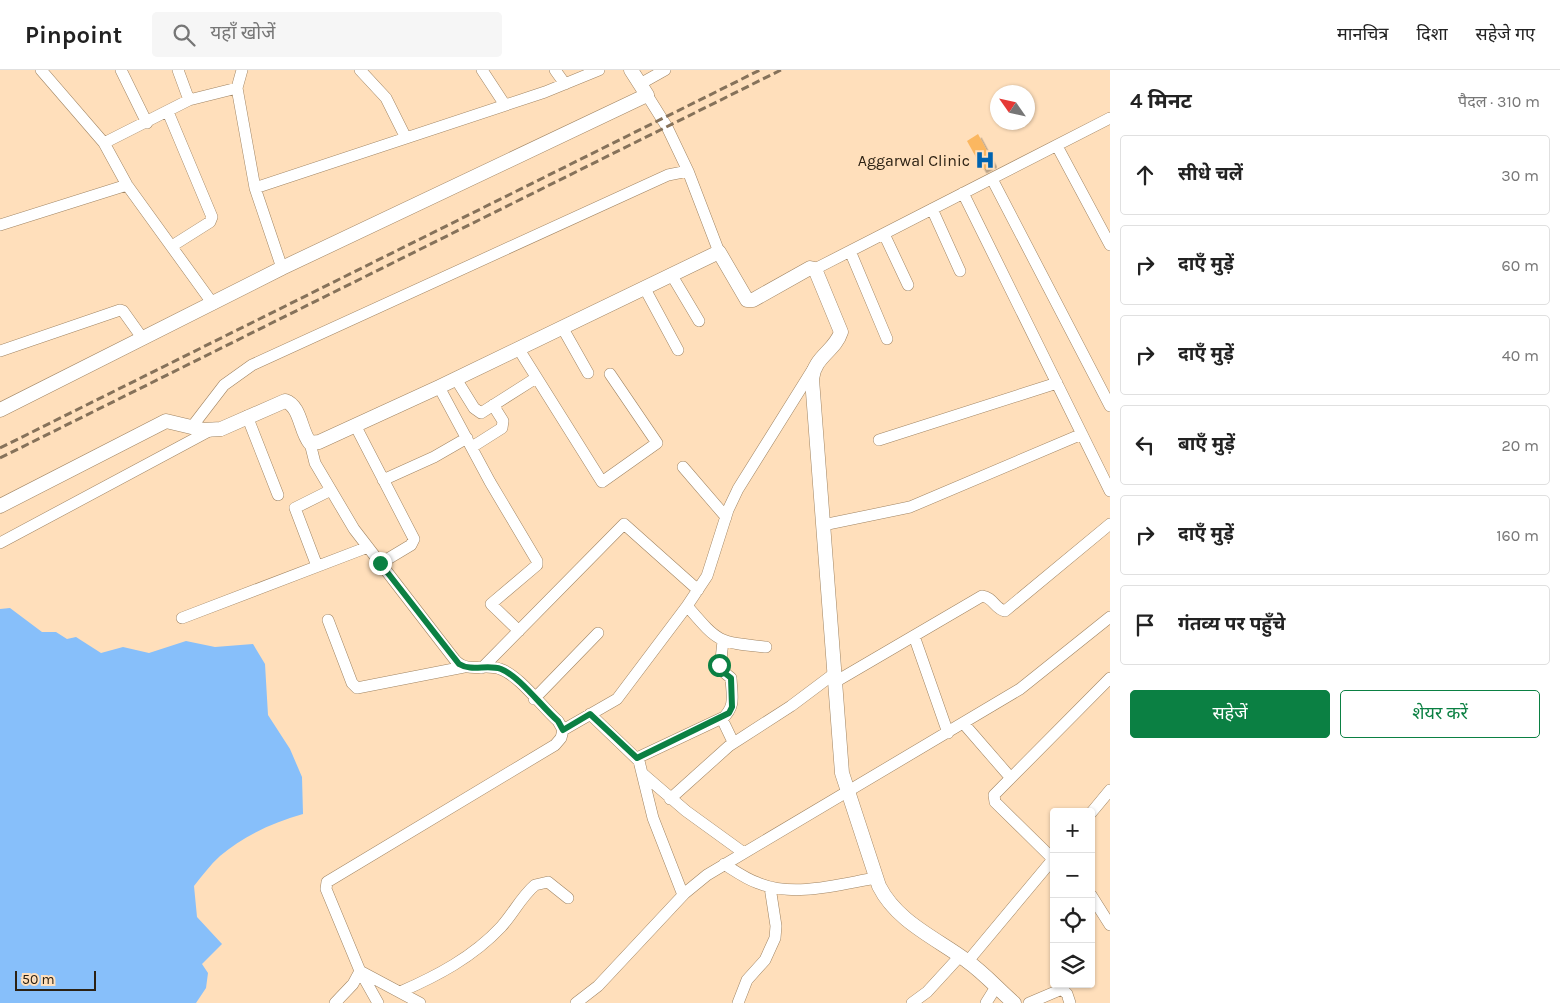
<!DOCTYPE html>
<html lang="hi">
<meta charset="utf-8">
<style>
:root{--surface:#fff;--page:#f6f6f6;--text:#222;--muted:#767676;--line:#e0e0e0;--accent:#0b8043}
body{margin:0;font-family:Karla,"Noto Sans Devanagari",sans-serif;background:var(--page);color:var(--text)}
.controls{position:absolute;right:15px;bottom:15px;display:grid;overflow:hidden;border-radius:5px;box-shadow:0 1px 4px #0004}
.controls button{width:45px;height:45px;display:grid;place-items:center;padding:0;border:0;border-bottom:1px solid var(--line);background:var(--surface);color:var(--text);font:25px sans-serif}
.compass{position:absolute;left:990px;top:15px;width:45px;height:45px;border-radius:50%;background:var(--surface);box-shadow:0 1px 4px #0004;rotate:304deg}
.scale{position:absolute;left:15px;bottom:12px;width:81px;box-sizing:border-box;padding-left:5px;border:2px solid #2c2113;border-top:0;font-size:14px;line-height:18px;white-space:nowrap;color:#2c2113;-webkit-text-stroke:4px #ffdfbb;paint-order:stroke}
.stop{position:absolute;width:15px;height:15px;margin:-11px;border:4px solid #0b8043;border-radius:50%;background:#fff}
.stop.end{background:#0b8043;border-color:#fff;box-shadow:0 1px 5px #0008}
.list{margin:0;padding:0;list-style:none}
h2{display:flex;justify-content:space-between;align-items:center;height:65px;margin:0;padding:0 20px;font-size:21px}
h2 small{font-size:16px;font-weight:400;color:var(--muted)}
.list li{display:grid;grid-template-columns:32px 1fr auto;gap:15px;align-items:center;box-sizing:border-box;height:80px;margin:0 10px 10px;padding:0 10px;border:1px solid var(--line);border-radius:5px}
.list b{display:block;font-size:19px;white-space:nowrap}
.list em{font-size:16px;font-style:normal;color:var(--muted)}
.actions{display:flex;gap:10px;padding:15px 20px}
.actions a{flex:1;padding:11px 0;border:1px solid var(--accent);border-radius:5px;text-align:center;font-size:18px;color:var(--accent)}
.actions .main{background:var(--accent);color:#fff}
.icon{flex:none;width:28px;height:28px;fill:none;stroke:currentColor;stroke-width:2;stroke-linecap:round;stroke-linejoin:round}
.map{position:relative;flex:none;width:1110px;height:933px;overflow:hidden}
header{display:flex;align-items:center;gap:30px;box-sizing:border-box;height:70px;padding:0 25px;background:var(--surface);border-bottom:1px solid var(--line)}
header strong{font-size:24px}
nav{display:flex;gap:28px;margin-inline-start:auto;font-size:18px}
.search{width:350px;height:45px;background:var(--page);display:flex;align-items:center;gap:12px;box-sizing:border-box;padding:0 18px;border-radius:5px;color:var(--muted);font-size:19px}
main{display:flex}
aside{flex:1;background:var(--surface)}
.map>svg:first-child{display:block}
.water{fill:#87bffa}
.building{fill:#fbb760;filter:url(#shadow)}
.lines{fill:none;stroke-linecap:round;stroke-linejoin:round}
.minor-casing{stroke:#a08462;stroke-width:12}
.major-casing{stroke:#a08462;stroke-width:15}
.minor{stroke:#fff;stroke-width:11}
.major{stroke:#fff;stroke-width:14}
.rail{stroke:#86725a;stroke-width:3;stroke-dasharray:8 4;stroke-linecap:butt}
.route{stroke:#0b8043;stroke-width:6}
.labels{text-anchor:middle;stroke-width:4;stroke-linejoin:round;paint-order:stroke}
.poi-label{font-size:16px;fill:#2c2113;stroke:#ffdfbb;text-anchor:end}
</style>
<header>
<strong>Pinpoint</strong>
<div class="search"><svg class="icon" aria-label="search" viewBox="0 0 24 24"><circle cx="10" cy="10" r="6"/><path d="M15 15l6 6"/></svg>यहाँ खोजें</div>
<nav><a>मानचित्र</a><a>दिशा</a><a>सहेजे गए</a></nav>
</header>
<main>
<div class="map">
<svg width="1110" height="933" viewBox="0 0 1110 933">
<defs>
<filter id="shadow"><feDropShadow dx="3.5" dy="3.5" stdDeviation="0" flood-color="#0004"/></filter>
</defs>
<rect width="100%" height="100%" fill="#ffdfbb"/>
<path class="water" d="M10 538 42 562H56L67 569 76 567 101 583 123 577 149 583 186 571 215 577 253 574 265 594 268 645 290 679 302 707 303 744C274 752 243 766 220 786 210 795 202 806 194 816L197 847 222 874 202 894 208 903 206 918 196 933H0V539Z"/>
<path class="building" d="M978 64 994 94 983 100 967 71Z"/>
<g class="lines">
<defs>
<path id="minor" d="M41 0 104 73 127 115 213 234
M121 0 147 53
M178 0 189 30
M242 0 237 18 255 118 282 198
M360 0 386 28 406 68
M482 0 505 35
M555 0 565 14
M640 14 665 0
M647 25 667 57 688 101 719 182
M168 42 212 147 210 152 172 176
M104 73 189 30 237 18
M1057 76 1110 175
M992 109 1110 336
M255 118 545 22 599 0
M963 123 1110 421
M932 139 960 201
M0 155 127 115
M884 164 908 215
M850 181 887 269
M815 199 1110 48
M671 204 699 251
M644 217 678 280
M562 257 588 303
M518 278 602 412 657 373 610 304
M0 281 120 240 123 241 143 269
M456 309 474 338 481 343 536 308
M439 317 490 412 537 491V495L491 534 519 561
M247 346 278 425
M355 355 414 469 411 475 381 493
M191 358 224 315 252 295 668 105 688 101
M879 370 1057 313
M310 373 315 393 354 459 455 590C468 604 484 593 500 599 519 605 542 637 558 651L563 660 561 668 555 675 327 812 326 819 360 901 353 914 335 933
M472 377 502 358 503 351 493 335
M683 397 726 447
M383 410 434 387 467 368
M823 455 910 437 1082 364
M0 473 211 360
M317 496 295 438 331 420
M687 536C719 573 717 572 766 577
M182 548 368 477
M328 550 352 613 357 618 464 597
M914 566 948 663
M723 571 720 599 731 608C732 627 736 636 722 649L733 672
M482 598 624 454 698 520
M835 612 982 526C993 527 995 539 1005 541L1110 454
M534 629 598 563
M590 644 639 691 653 748 683 825
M964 654 1010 707
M563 660 617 629 687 536 707 506 728 440 738 419 813 299
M637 688 722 648
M643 704 686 741 744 783
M670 729 729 676 791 636 835 603
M1091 743 1110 720
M1053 789 995 732 994 725 1110 608
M724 794C735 801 746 809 758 813 794 828 840 814 876 808
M1091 825 1110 855
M968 891 1054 788
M360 901 420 933
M360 901 378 933
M400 922C437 906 473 887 501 857 513 844 521 827 535 815L548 812 568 828
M576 933 598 916 685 823 707 805 1020 619 1110 547
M738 933 747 910 765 890 775 868 776 856 770 817
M912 933 927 922 960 886
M986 933 996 917
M1029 933 1062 919 1067 924 1070 933"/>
<path id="major" d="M0 340 282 198 647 25 631 0
M0 436 166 351 204 360 221 359 285 331C301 336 300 361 310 373L319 372 439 317 719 182 747 230H753L810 198 815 199 841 262C835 281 814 287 812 309L842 703 879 816C897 852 936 868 967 891 984 903 998 919 1014 933"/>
</defs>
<use href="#minor" class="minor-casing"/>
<use href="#major" class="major-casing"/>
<use href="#minor" class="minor"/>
<use href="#major" class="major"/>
<path class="rail" d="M0 378 760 0
M0 388 781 0"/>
</g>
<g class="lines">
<path class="route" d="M380 493 459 594C472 602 487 594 501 599 519 606 542 637 558 651L563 660 590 644 637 688 729 643 732 637 731 608 722 601 719 595"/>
</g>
<defs>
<symbol id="hospital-bare" viewBox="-9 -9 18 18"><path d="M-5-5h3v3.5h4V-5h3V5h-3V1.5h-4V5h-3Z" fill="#0063b0" stroke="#ffdfbb" stroke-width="2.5" paint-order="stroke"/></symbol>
</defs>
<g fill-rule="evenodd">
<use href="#hospital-bare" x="971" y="76" width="28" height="28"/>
</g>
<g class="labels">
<g class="poi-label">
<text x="970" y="96">Aggarwal Clinic</text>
</g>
</g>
</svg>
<div class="controls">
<button>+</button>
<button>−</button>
<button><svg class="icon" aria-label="locate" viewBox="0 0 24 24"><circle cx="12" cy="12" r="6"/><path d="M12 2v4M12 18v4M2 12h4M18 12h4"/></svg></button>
<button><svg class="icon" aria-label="layers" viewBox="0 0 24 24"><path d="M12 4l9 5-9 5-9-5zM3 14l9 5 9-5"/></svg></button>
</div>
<svg class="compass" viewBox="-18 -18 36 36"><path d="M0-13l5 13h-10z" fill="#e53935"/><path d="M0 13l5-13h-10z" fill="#767676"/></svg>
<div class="scale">50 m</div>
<div class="stop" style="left:719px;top:595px"></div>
<div class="stop end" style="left:380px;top:493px"></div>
</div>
<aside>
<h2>4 मिनट<small>पैदल · 310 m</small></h2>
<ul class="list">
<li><svg class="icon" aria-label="ahead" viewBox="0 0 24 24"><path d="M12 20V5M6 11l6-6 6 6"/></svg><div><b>सीधे चलें</b></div><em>30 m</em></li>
<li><svg class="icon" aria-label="right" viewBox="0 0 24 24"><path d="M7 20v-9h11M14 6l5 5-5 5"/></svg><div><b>दाएँ मुड़ें</b></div><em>60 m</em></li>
<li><svg class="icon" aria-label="right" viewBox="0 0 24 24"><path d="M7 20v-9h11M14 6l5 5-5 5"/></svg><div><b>दाएँ मुड़ें</b></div><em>40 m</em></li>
<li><svg class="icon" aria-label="left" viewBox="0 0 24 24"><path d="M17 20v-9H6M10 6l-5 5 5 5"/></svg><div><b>बाएँ मुड़ें</b></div><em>20 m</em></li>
<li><svg class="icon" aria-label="right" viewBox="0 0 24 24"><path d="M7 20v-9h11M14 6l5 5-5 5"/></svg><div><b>दाएँ मुड़ें</b></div><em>160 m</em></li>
<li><svg class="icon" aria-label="arrive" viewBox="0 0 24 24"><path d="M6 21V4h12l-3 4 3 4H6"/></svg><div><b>गंतव्य पर पहुँचे</b></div></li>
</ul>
<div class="actions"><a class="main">सहेजें</a><a>शेयर करें</a></div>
</aside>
</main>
